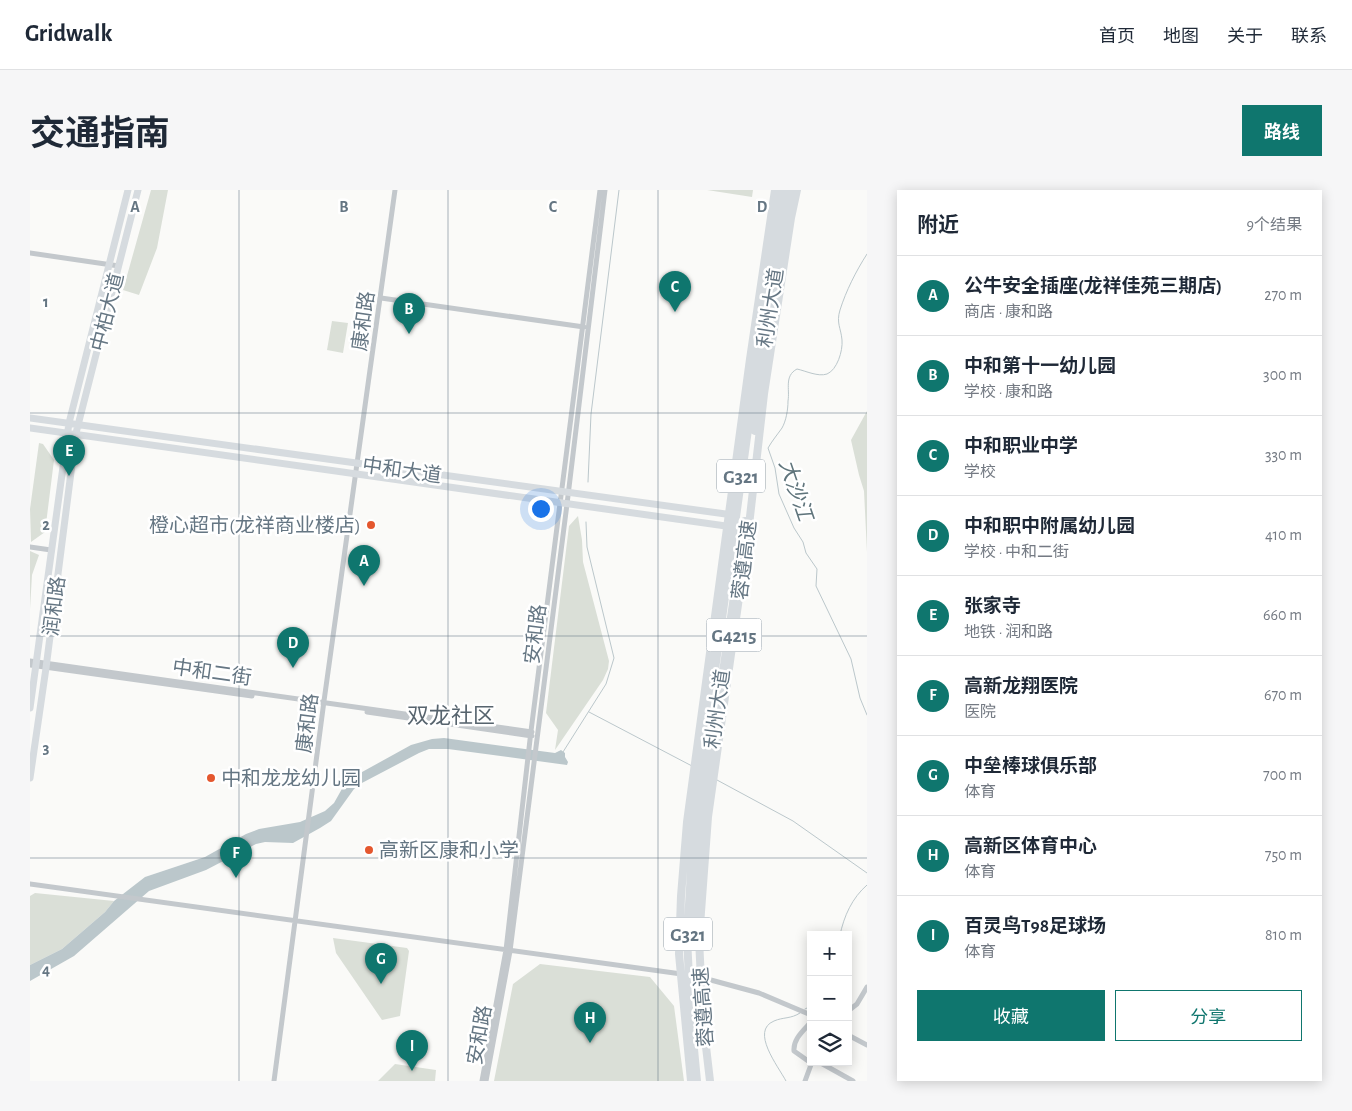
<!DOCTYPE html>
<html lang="zh">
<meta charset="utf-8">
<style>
:root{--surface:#fff;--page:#f6f6f7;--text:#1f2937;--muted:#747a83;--line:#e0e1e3;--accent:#0f766e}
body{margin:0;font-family:"Alegreya Sans","Noto Sans SC",sans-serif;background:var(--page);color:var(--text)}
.controls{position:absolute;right:15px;bottom:15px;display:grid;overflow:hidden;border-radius:0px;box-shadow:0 2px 12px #0003}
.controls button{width:45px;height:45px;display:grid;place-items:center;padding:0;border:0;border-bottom:1px solid var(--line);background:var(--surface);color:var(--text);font:25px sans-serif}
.you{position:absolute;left:510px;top:318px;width:18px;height:18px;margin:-12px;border:4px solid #fff;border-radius:50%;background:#1a73e8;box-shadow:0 0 0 8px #1a73e833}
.badge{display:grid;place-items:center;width:32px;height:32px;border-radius:50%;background:var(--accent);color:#fff;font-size:16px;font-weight:700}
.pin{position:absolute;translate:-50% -41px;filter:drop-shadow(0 1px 2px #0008)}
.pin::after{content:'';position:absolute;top:26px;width:18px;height:15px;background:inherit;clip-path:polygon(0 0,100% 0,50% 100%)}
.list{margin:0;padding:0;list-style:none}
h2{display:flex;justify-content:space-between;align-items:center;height:65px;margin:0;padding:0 20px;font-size:21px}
h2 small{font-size:16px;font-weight:400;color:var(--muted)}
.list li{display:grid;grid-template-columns:32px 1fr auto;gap:15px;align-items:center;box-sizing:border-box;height:80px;padding:0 20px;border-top:1px solid var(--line)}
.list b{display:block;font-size:19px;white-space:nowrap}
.list p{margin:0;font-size:16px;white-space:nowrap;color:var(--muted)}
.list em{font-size:16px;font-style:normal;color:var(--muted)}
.actions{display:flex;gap:10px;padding:15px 20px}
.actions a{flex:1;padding:11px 0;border:1px solid var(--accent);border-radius:0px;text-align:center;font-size:18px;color:var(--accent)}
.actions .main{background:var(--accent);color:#fff}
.icon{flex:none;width:28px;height:28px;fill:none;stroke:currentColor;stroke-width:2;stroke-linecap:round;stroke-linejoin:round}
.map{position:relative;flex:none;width:837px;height:891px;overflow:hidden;border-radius:0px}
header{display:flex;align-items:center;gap:30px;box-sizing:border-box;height:70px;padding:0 25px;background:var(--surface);border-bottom:1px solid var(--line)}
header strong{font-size:24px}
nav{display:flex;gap:28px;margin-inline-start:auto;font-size:18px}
.intro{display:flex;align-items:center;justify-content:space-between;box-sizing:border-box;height:120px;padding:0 30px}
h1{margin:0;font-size:35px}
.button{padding:12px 22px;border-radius:0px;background:var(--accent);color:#fff;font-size:18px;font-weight:700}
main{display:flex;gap:30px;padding:0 30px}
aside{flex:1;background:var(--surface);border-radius:0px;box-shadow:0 2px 12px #0003}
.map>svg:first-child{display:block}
.green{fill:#dadfd7}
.water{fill:#bbc7cb}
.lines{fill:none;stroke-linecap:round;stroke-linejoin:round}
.stream{stroke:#bbc7cb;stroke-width:1}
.minor{stroke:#c3c8cc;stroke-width:5}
.major{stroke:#d6dbdf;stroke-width:7}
.highway{stroke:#d6dbdf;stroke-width:8}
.grid{fill:none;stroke:#657683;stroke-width:1;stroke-opacity:0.55}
.poi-dot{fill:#e4572e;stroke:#fff;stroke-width:2}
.labels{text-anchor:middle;stroke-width:5;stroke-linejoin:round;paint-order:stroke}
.shield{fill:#fff;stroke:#939fa8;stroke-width:1}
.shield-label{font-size:19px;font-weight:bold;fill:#657683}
.street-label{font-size:20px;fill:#657683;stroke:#fff}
.poi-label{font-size:20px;fill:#657683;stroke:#fff;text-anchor:start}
.water-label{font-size:21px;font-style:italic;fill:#60757c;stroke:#fff}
.quarter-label{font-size:22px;fill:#57646e;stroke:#fff}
.grid-label{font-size:16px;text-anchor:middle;font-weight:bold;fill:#657683;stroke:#fff;stroke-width:5;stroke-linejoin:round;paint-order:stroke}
</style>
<header>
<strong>Gridwalk</strong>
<nav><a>首页</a><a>地图</a><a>关于</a><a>联系</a></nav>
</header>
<div class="intro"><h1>交通指南</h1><a class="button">路线</a></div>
<main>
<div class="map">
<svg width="837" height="891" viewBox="0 0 837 891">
<rect width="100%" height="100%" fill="#fafaf8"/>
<path class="green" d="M121 0H138L127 58 109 105 93 100Z
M677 0H723L722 7Z
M302 131 318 133 313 163 297 160Z
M322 135 333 137 330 157 319 155Z
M837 221V362L834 301 829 285 821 250Z
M9 253 13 254 24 270 15 342 1 352 0 319Z
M548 326 552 350 553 372 579 471 578 479 573 490 525 560 528 540 516 523 539 336Z
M0 361 9 365 2 385 0 419Z
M5 703 84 711 75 722 32 759 0 775V706Z
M303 748 377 758 379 761 370 826 352 830 306 763Z
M510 774 620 787 644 816 654 891H464L483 794Z
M365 874 406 880 405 891H348Z"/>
<path class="water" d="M414 548 525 563 531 560 535 563V567L538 572 537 575 418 559H399L389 563 330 594 324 599 301 631 290 638 263 653 235 652 226 654 176 680 119 701 44 766 0 791V775L32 759 75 722 84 711 115 687 175 667 216 644 229 639 270 632 295 621 304 613 313 597 323 587 381 555 402 549Z"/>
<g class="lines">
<path class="stream" d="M837 64C826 81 816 101 810 120 806 133 811 138 812 150 813 161 807 180 797 184 788 187 776 181 767 179 754 186 760 199 758 211 758 220 756 231 752 238 747 245 742 251 738 258L745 278 749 304 764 338 773 352 776 363 787 379 786 396 821 469 830 508 837 525
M558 292 561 224 589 0
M559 522 662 576
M533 562 576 494 584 468 557 357 556 332
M687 590 763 631 837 683
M810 745C814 726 822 708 837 695
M775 819 781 816
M756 891C748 876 720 841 744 831 753 827 761 829 770 823"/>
<path class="minor" d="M0 63 89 76
M351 108 554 137
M0 357 21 360
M0 471 502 542
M0 475 222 506
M337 522 502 546
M0 694 666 786 729 803 781 825
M818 821 827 814 837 797
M781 832C773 841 763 849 764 861L781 873
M818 845 837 855
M789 872 823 891
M244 891 294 511 365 0
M452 891 476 760 501 541 570 0
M456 891 480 761 537 314 575 0
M775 891 782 872"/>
<path class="major" d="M0 228 703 325
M0 238 703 337
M0 518 39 233 98 0
M0 588 16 478 46 243 108 0"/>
<path class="highway" d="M725 241 730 191 759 0
M665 727 671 633 715 331
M661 891 649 764 651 706 657 632 720 169 745 0
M667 891 661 827 657 748 664 632 751 0
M680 891 673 831 669 749 678 627 718 344 734 204 761 28 767 0"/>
</g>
<path class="grid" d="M209 0V891M418 0V891M628 0V891M0 223H837M0 446H837M0 668H837"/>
<g class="poi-dot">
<circle cx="341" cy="335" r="5"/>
<circle cx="181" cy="588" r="5"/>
<circle cx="339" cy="660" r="5"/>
</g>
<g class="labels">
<g class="shield">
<rect x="687" y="269.5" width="48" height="33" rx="4"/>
<rect x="676.5" y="428.5" width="55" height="33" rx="4"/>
<rect x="634" y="727.5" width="48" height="33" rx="4"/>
</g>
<g class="shield-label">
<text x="711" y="293">G321</text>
<text x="704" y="452">G4215</text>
<text x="658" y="751">G321</text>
</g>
<g class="street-label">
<text transform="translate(740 118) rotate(-81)" y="7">利州大道</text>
<text transform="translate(77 122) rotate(-76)" y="7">中柏大道</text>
<text transform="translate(333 131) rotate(-82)" y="7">康和路</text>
<text transform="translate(372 280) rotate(8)" y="7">中和大道</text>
<text transform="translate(714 370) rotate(-83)" y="7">蓉遵高速</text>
<text transform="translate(24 416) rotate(-83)" y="7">润和路</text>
<text transform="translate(505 444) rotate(-83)" y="7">安和路</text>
<text transform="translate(182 482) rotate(8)" y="7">中和二街</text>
<text transform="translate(687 519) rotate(-82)" y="7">利州大道</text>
<text transform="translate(277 533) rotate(-83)" y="7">康和路</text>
<text transform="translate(673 817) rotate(-94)" y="7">蓉遵高速</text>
<text transform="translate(449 845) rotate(-80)" y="7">安和路</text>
</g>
<g class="poi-label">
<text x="331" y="342" text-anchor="end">橙心超市(龙祥商业楼店)</text>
<text x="191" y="595">中和龙龙幼儿园</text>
<text x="349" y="667">高新区康和小学</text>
</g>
<g class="water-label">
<text transform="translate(766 300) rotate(71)" y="7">大沙江</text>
</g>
<g class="quarter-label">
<text x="421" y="533">双龙社区</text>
</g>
</g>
<g class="grid-label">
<text x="105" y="22">A</text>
<text x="314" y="22">B</text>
<text x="523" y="22">C</text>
<text x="732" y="22">D</text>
<text x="16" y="117">1</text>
<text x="16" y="340">2</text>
<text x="16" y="563">3</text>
<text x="16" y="785">4</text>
</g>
</svg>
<div class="controls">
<button>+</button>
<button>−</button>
<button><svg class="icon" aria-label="layers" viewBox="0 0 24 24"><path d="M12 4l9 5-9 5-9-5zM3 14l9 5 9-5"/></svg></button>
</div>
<div class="you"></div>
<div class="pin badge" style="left:334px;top:396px">A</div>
<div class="pin badge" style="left:379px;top:144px">B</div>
<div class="pin badge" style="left:645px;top:122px">C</div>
<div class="pin badge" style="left:263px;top:478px">D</div>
<div class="pin badge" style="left:39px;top:286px">E</div>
<div class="pin badge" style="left:206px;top:688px">F</div>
<div class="pin badge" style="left:351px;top:794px">G</div>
<div class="pin badge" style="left:560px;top:853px">H</div>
<div class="pin badge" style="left:382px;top:881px">I</div>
</div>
<aside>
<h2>附近<small>9个结果</small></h2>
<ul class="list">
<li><span class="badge">A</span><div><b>公牛安全插座(龙祥佳苑三期店)</b><p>商店 · 康和路</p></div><em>270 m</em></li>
<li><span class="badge">B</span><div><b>中和第十一幼儿园</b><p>学校 · 康和路</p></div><em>300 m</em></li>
<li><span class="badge">C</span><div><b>中和职业中学</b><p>学校</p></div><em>330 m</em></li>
<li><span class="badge">D</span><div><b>中和职中附属幼儿园</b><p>学校 · 中和二街</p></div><em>410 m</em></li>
<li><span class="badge">E</span><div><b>张家寺</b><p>地铁 · 润和路</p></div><em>660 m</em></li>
<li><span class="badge">F</span><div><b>高新龙翔医院</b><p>医院</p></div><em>670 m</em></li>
<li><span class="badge">G</span><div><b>中垒棒球俱乐部</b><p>体育</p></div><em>700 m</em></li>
<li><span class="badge">H</span><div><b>高新区体育中心</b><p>体育</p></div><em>750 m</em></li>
<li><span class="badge">I</span><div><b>百灵鸟T98足球场</b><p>体育</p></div><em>810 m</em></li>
</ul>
<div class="actions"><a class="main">收藏</a><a>分享</a></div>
</aside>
</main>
